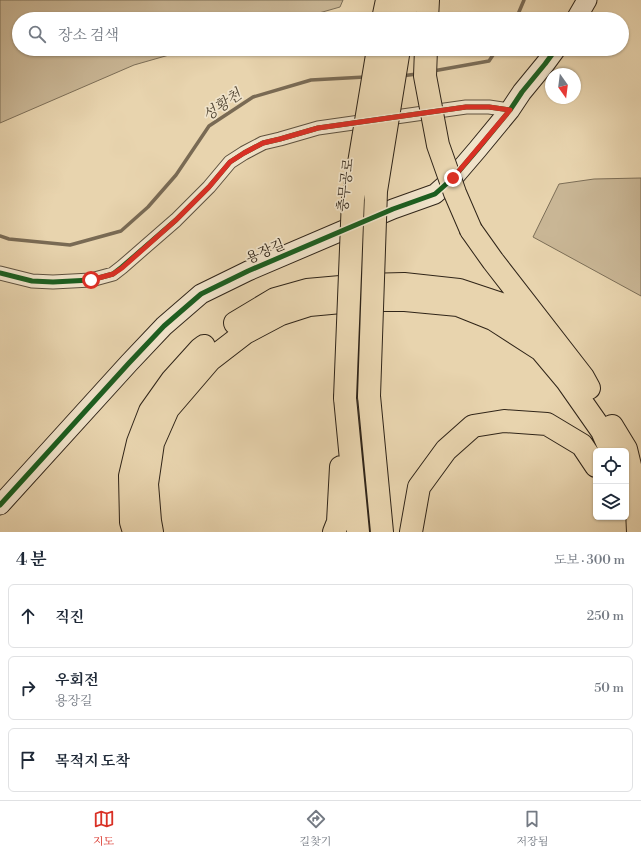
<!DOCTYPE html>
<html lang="ko">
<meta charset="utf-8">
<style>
:root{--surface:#fff;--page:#f6f6f7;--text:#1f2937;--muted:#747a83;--line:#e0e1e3;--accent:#d93025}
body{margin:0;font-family:"Libre Bodoni","Noto Serif KR",serif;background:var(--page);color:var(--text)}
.controls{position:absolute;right:12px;bottom:12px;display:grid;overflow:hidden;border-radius:6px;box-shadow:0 1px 3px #0004}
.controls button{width:36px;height:36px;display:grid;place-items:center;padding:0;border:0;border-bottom:1px solid var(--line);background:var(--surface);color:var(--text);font:20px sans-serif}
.compass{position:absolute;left:545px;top:68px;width:36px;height:36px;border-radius:50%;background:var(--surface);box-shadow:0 1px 3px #0004;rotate:166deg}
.stop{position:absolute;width:12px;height:12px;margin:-9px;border:3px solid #d93025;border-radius:50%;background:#fff}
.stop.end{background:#d93025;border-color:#fff;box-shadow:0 1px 4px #0008}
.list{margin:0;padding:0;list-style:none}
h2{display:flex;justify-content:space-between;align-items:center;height:52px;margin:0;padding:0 16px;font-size:17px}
h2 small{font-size:13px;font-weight:400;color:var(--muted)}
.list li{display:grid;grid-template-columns:26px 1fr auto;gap:12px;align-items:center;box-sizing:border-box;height:64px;margin:0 8px 8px;padding:0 8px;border:1px solid var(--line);border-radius:6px}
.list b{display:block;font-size:15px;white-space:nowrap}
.list p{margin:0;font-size:13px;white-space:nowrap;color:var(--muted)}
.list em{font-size:13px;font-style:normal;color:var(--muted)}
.icon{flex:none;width:22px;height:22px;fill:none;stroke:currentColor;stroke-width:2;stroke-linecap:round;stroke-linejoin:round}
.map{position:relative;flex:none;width:641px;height:532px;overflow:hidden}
.search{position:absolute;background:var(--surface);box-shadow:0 1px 3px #0004;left:12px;right:12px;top:12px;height:44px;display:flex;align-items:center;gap:10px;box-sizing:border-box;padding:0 14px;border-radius:22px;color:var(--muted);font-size:15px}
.sheet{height:268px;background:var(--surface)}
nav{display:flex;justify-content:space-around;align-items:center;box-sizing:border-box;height:56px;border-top:1px solid var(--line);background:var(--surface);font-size:11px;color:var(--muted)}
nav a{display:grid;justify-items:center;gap:2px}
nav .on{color:var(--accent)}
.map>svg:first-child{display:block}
.green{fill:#c9b695;stroke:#7c6e57}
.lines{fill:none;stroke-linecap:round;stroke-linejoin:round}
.stream{stroke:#796a54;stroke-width:3.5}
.street-casing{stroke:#5e513e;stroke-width:15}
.secondary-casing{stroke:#302519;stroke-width:21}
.highway-casing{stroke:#302519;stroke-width:24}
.street{stroke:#f0e3ca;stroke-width:13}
.secondary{stroke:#f0e3ca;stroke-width:19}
.highway{stroke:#e8d4ae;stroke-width:22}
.highway-bridge-casing{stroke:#302519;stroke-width:24;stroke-linecap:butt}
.highway-bridge{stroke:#e8d4ae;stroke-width:22}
.cycleway-casing{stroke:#f0e3ca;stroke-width:8}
.cycleway{stroke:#1b5e20;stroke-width:5}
.route{stroke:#d93025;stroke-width:5}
.labels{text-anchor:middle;stroke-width:3.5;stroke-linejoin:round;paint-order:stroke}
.street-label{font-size:14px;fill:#302519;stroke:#f0e3ca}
.water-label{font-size:15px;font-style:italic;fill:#544836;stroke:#f0e3ca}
</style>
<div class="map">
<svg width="641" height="532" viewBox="0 0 641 532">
<rect width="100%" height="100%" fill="#e8d4ae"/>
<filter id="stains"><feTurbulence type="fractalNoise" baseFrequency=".005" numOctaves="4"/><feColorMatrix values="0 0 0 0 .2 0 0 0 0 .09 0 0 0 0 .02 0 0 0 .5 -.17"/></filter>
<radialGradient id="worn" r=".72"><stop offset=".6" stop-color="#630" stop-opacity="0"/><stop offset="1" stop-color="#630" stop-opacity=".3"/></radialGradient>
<path class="green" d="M0 0H343L340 7 298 19H19V49H190L134 65 0 123Z
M641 178V296L533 237 559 184 594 179Z"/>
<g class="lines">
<path class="stream" d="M516 19 524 0
M433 71 489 61 497 49
M401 76 417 74
M0 236 9 239 70 245 121 231 148 207 176 175 209 126 253 97 311 80 365 77"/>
<defs>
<path id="street" d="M0 273 32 281 53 282 91 280 113 274 122 267 176 220 209 187 230 162 244 153 263 143 280 139 318 128 466 107H489L510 110"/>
<path id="secondary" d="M576 19 587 0
M0 505 129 363 164 326 201 294 248 271 393 209 435 194 453 178 477 150 510 110 522 92 545 64 556 49"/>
<path id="highway" d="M383 19 387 0
M404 19 407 0
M427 19 428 0
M471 230 493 261 583 377 589 388
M235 323 275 299 307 290 363 285 404 284 459 290 501 304 532 330
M369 396 382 532
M345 398 358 532
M612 426 626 449 632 474 637 510 638 532
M134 532 131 522 130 476 138 442 150 411 172 380 200 349 204 346
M152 532 150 521 147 484 153 443 168 409 210 360 245 333 281 314 309 305 363 300H405L458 305 493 319 541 350 567 381 602 431 611 451
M334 532 338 522 341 467
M411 532 419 487 446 450 473 426 504 421 547 424 582 445 596 466"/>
</defs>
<use href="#street" class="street-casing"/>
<use href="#secondary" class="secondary-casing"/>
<use href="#highway" class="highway-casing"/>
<use href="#street" class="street"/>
<use href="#secondary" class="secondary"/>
<use href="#highway" class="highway"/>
<defs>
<path id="highway-bridge" d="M426 49 425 76 438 145 455 193 471 230
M369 396 376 191 399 49
M345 398 353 199 378 49"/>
</defs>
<use href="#highway-bridge" class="highway-bridge-casing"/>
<use href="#highway-bridge" class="highway-bridge"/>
<defs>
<path id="cycleway" d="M0 273 32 281 53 282 91 280 113 274 122 267 176 220 209 187 230 162 244 153 263 143 280 139 318 128 466 107H489L510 110
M0 505 129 363 164 326 201 294 248 271 393 209 435 194 453 178 477 150 510 110 522 92 545 64 556 49"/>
</defs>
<use href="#cycleway" class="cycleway-casing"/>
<use href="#cycleway" class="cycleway"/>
</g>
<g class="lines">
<path class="route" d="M91 280 113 274 122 268 176 220 209 187 230 162 244 153 263 143 280 139 318 128 466 107H489L510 110 453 178"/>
</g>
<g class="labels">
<g class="street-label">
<text transform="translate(345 185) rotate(-83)" y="5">충무공로</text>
<text transform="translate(265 251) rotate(-23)" y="5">용장길</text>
</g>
<g class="water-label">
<text transform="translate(222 105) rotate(-35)" y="5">성황천</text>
</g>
</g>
<rect width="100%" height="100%" filter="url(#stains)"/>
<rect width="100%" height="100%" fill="url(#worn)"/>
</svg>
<div class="controls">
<button><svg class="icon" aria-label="locate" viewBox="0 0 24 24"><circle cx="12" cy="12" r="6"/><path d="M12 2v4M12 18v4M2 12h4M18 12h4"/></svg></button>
<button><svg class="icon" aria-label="layers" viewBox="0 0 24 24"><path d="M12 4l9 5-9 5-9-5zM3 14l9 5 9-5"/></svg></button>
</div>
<svg class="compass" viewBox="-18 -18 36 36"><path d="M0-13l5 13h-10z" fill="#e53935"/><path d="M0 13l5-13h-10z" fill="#747a83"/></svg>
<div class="stop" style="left:91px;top:280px"></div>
<div class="stop end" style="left:453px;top:178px"></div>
<div class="search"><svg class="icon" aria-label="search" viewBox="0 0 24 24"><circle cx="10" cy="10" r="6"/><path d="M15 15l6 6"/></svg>장소 검색</div>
</div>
<section class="sheet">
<h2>4 분<small>도보 · 300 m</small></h2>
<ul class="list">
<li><svg class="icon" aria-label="ahead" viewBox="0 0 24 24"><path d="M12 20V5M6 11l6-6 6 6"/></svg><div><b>직진</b></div><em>250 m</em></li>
<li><svg class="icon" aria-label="right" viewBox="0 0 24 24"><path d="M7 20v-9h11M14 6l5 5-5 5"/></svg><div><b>우회전</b><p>용장길</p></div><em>50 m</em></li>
<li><svg class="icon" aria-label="arrive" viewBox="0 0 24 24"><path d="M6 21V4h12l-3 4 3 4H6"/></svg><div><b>목적지 도착</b></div></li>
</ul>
</section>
<nav>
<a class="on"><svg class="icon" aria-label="map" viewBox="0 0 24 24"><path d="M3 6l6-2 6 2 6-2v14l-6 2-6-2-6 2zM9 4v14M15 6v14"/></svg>지도</a>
<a><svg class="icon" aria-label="directions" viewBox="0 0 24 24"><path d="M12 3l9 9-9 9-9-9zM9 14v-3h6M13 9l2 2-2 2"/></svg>길찾기</a>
<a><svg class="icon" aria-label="saved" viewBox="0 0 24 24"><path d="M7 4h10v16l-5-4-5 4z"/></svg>저장됨</a>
</nav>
